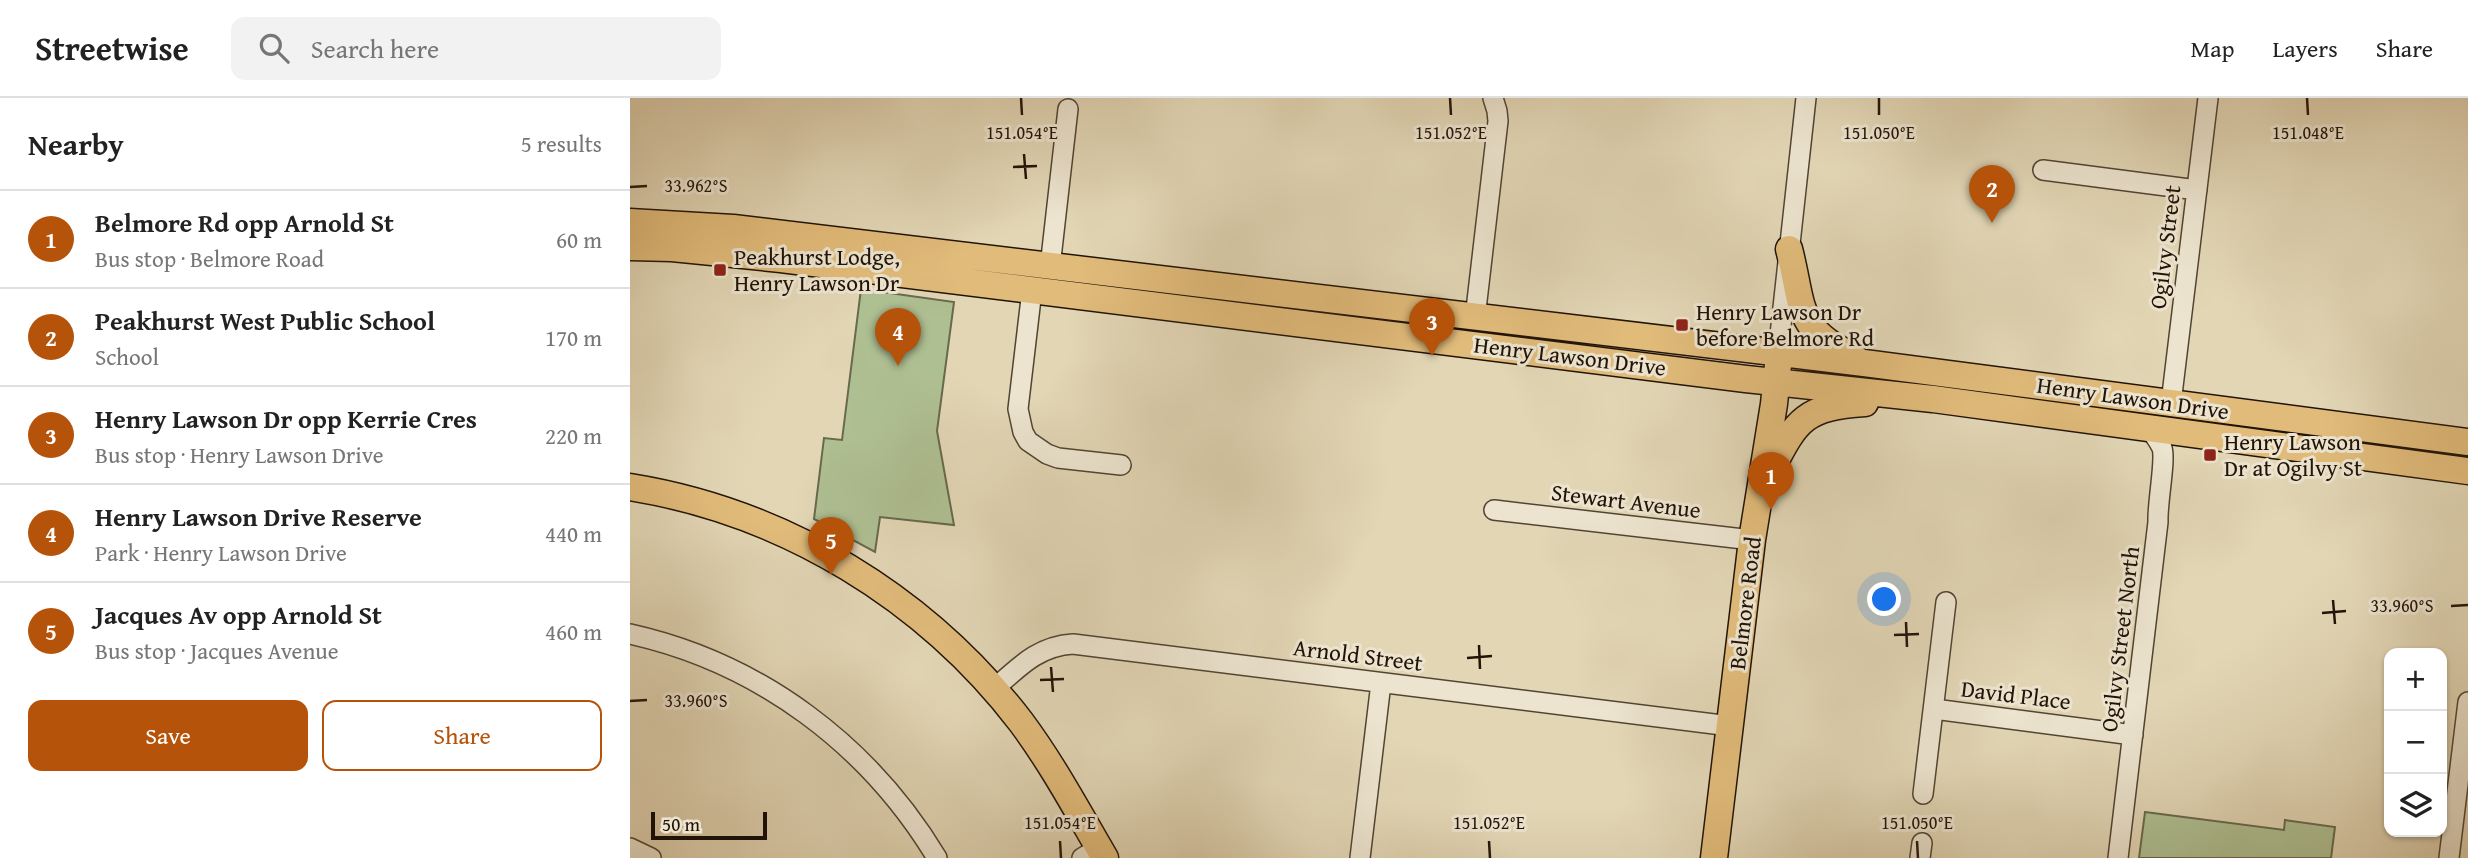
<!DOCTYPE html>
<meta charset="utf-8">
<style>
:root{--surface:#fff;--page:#f2f2f2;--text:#222;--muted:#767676;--line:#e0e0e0;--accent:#b45309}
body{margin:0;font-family:"Gentium Book Plus",serif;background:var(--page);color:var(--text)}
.controls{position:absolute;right:21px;bottom:21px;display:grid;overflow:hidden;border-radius:14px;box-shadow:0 2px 5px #0004}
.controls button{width:63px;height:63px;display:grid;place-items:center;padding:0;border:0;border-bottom:2px solid var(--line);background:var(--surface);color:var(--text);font:35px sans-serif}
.scale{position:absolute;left:21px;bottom:18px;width:116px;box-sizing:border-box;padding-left:7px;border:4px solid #211308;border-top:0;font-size:19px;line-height:24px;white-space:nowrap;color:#211308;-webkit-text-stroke:5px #ece4cf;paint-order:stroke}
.you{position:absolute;left:1255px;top:502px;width:24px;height:24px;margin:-18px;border:5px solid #fff;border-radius:50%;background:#1a73e8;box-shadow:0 0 0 10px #1a73e833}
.badge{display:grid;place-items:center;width:46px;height:46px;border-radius:50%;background:var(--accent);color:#fff;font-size:23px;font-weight:700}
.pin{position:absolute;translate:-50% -58px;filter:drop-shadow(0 2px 4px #0008)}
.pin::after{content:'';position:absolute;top:37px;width:24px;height:21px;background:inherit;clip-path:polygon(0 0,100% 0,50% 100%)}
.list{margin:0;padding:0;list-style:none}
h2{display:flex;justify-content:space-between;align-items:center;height:91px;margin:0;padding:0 28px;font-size:30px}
h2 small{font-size:23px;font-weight:400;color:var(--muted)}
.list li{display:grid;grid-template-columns:46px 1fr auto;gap:21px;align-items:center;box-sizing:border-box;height:98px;padding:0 28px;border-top:2px solid var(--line)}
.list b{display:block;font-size:26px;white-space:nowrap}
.list p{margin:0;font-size:23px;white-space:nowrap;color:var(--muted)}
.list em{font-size:23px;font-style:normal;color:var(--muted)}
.actions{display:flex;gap:14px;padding:21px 28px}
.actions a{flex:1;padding:16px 0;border:2px solid var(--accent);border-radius:14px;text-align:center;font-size:24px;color:var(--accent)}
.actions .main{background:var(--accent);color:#fff}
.icon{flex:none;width:38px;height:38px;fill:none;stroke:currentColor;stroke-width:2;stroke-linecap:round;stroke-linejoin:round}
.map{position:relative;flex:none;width:1838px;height:760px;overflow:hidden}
header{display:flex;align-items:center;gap:42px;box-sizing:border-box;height:98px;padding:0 35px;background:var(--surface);border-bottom:2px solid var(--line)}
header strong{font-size:33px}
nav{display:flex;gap:38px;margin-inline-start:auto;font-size:24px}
.search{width:490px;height:63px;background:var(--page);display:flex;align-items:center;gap:18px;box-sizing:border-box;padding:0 24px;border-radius:14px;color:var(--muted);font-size:26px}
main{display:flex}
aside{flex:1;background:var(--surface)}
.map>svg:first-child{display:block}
.green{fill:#aebf92;stroke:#68694d;stroke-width:2}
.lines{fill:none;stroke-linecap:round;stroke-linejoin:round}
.minor-casing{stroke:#514433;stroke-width:22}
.major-casing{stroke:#211308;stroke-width:29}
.minor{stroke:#ece4cf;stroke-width:19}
.major{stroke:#e1bb7a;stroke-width:26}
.ticks{fill:none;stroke:#211308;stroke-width:2.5}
.poi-dot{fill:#8f2418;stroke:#ece4cf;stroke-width:2.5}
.labels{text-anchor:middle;stroke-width:6;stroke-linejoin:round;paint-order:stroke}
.street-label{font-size:23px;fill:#211308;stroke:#ece4cf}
.poi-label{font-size:23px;fill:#211308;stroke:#ece4cf;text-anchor:start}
.ticks-label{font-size:18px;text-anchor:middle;fill:#211308;stroke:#ece4cf;stroke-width:6;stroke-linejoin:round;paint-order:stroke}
</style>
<header>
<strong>Streetwise</strong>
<div class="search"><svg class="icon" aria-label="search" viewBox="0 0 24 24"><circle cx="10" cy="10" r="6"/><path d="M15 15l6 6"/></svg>Search here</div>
<nav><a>Map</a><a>Layers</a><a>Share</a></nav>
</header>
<main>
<aside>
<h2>Nearby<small>5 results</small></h2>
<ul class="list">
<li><span class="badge">1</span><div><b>Belmore Rd opp Arnold St</b><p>Bus stop · Belmore Road</p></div><em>60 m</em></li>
<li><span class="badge">2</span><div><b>Peakhurst West Public School</b><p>School</p></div><em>170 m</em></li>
<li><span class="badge">3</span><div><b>Henry Lawson Dr opp Kerrie Cres</b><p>Bus stop · Henry Lawson Drive</p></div><em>220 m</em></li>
<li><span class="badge">4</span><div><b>Henry Lawson Drive Reserve</b><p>Park · Henry Lawson Drive</p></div><em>440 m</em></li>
<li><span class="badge">5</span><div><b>Jacques Av opp Arnold St</b><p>Bus stop · Jacques Avenue</p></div><em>460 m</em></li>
</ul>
<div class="actions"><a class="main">Save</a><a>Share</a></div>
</aside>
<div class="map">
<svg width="1838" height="760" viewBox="0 0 1838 760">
<rect width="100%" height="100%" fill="#e2d6b5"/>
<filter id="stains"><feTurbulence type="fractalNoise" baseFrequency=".00286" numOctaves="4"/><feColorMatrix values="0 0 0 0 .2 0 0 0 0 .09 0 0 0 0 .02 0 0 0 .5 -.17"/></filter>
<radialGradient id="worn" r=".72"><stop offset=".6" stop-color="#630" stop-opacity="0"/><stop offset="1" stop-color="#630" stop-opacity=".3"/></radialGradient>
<path class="green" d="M231 191 324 204 307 333 324 427 250 419 245 454 184 421 194 340 212 342Z
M1515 714 1654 732 1655 722 1705 729 1701 760H1509Z"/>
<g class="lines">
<defs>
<path id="minor" d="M1413 72 1567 92
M420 169 438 11
M402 192 388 311 393 334 398 343 417 356 428 360 491 367
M845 220 868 23 867 13 863 0
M1148 255 1176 0
M1541 305 1578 0
M864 412 1122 442
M0 536C130 565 239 647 307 760
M364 591C389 569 408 548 443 546L1100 628
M1304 611 1503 637
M1293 696 1316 504
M0 750 21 760
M452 760 469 750
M730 760 751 585
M1290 760 1292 745
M1488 760 1528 424C1527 406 1536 362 1532 350 1529 343 1524 337 1520 331
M1819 760 1838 604"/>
<path id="major" d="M0 124 103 130 1234 265 1838 344
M0 149 42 150 151 161 1116 281 1303 301 1838 373
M1159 151C1174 209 1164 230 1224 259
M1141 372C1167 320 1176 309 1235 305
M0 389C155 414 296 500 391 624 423 667 448 714 475 760
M1084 760 1122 442 1144 306 1148 267"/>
</defs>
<use href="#minor" class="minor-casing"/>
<use href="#major" class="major-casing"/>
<use href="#minor" class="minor"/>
<use href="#major" class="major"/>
</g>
<path class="ticks" d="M391 0 392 17M820 0 821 17M1249 0V17M1677 0 1678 17M394 56 396 81M383 69 407 68M0 89 17 88M1703 502 1705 526M1821 508 1838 507M1692 515 1716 513M1276 524 1277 549M1264 537 1289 536M849 547 850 571M837 560 862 558M421 569 423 594M410 582 434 581M0 603 17 602M430 743 431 760M859 743 860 760M1287 743 1288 760"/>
<g class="poi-dot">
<rect x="83" y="165" width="14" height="14" rx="3.5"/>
<rect x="1045" y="220" width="14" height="14" rx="3.5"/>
<rect x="1573" y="350" width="14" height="14" rx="3.5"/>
</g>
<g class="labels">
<g class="street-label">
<text transform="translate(1535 149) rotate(-83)" y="8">Ogilvy Street</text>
<text transform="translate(940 258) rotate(7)" y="8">Henry Lawson Drive</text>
<text transform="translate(1503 300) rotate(8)" y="8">Henry Lawson Drive</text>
<text transform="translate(996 403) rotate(7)" y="8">Stewart Avenue</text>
<text transform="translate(1115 505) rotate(-83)" y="8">Belmore Road</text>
<text transform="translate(1490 541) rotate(-83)" y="8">Ogilvy Street North</text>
<text transform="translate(728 557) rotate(7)" y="8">Arnold Street</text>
<text transform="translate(1386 597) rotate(7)" y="8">David Place</text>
</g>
<g class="poi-label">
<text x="104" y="167">Peakhurst Lodge,<tspan x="104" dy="26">Henry Lawson Dr</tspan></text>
<text x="1066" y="222">Henry Lawson Dr<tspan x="1066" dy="26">before Belmore Rd</tspan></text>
<text x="1594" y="352">Henry Lawson<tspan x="1594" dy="26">Dr at Ogilvy St</tspan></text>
</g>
</g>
<g class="ticks-label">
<text x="392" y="41">151.054°E</text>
<text x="821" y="41">151.052°E</text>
<text x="1249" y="41">151.050°E</text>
<text x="1678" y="41">151.048°E</text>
<text x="66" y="94">33.962°S</text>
<text x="1772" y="514">33.960°S</text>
<text x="66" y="609">33.960°S</text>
<text x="430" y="731">151.054°E</text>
<text x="859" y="731">151.052°E</text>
<text x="1287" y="731">151.050°E</text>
</g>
<rect width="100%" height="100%" filter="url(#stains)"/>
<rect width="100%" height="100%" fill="url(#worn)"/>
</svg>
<div class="controls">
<button>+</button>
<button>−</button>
<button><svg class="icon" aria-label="layers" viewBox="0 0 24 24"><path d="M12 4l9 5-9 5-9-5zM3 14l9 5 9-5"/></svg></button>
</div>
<div class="scale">50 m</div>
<div class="you"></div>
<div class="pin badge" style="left:1141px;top:412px">1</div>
<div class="pin badge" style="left:1362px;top:125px">2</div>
<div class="pin badge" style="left:802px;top:258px">3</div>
<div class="pin badge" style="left:268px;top:268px">4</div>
<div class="pin badge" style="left:201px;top:477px">5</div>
</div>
</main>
